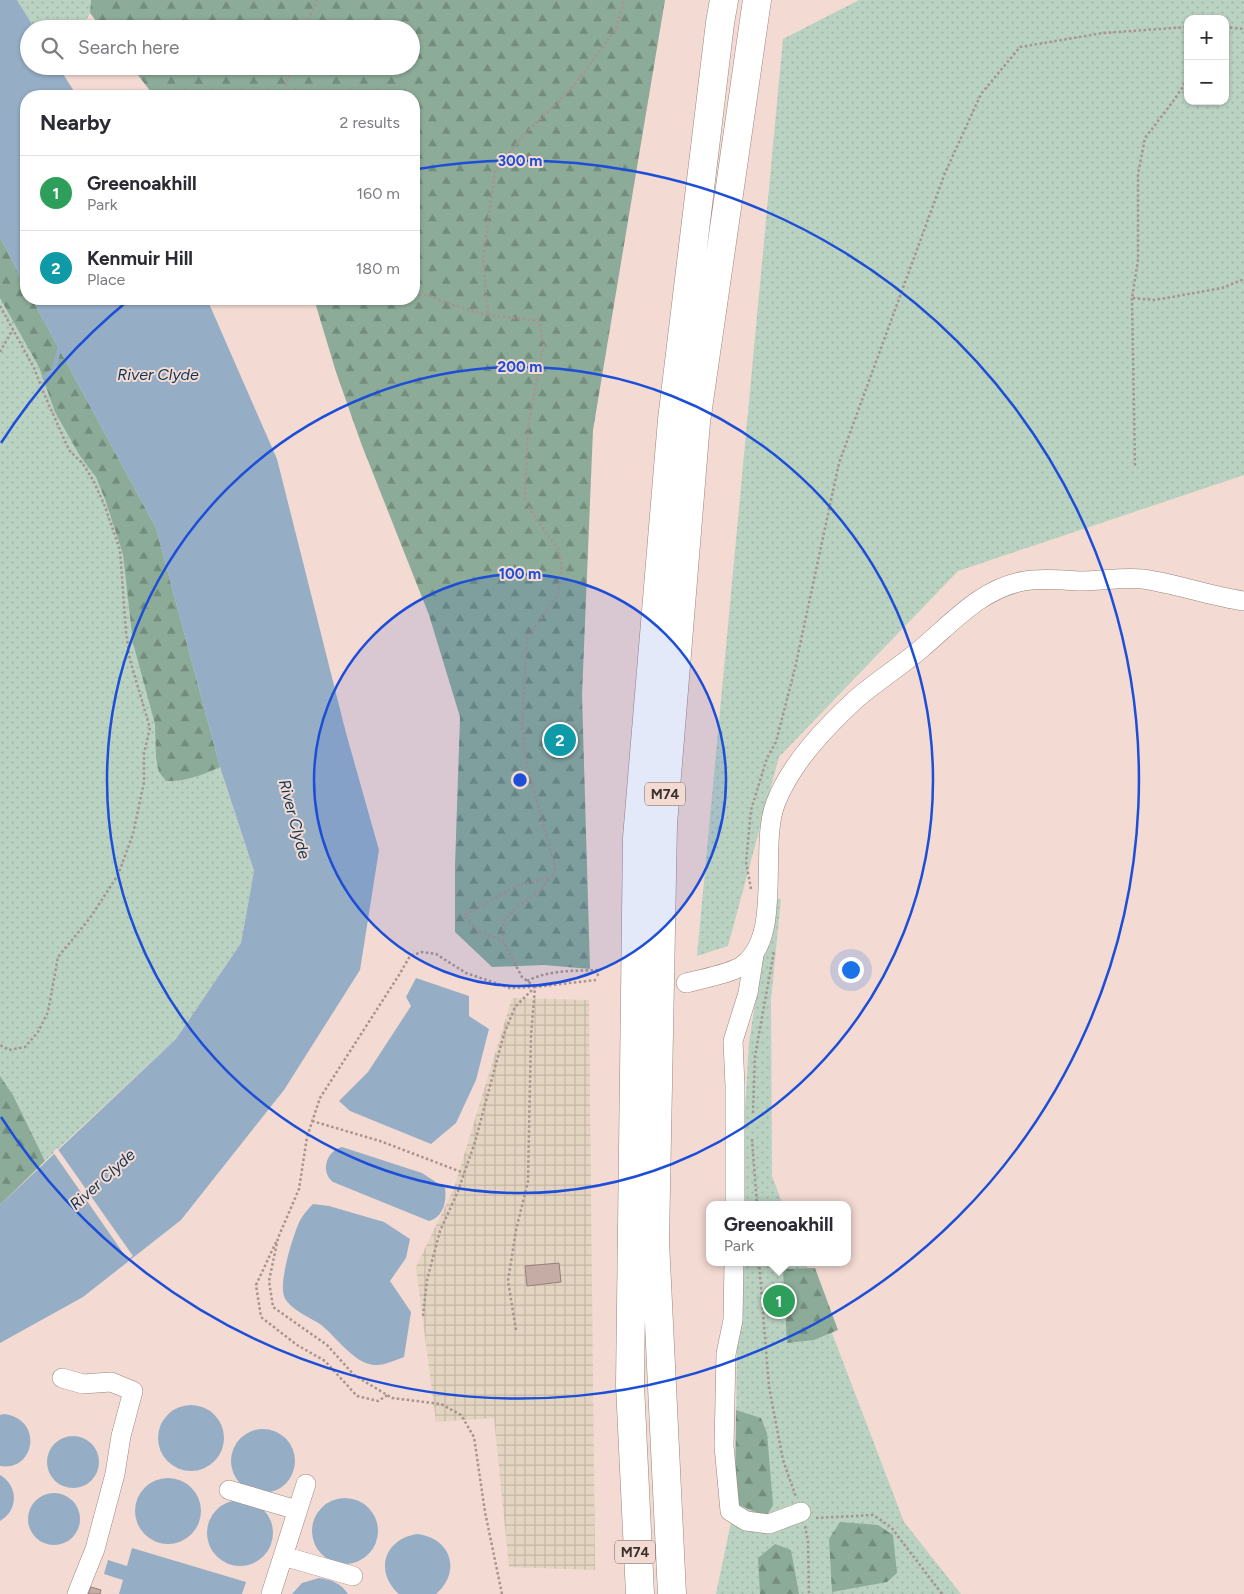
<!DOCTYPE html>
<meta charset="utf-8">
<style>
:root{--surface:#fff;--page:#f2f2f3;--text:#2b2b33;--muted:#7c7c81;--line:#e1e1e2;--accent:#387d8a}
body{margin:0;font-family:Figtree,sans-serif;background:var(--page);color:var(--text)}
.controls{position:absolute;right:15px;top:15px;display:grid;overflow:hidden;border-radius:10px;box-shadow:0 1px 4px #0004}
.controls button{width:45px;height:45px;display:grid;place-items:center;padding:0;border:0;border-bottom:1px solid var(--line);background:var(--surface);color:var(--text);font:25px sans-serif}
.you{position:absolute;left:850px;top:969px;width:18px;height:18px;margin:-12px;border:4px solid #fff;border-radius:50%;background:#1a73e8;box-shadow:0 0 0 8px #1a73e833}
.badge{display:grid;place-items:center;width:32px;height:32px;border-radius:50%;background:var(--accent);color:#fff;font-size:16px;font-weight:700}
.pin{position:absolute;translate:-50% -50%;border:2px solid #fff;box-shadow:0 1px 5px #0006}
.popup{position:absolute;left:706px;top:1201px;width:145px;height:65px;box-sizing:border-box;display:grid;place-content:center;border-radius:10px;background:var(--surface);filter:drop-shadow(0 1px 4px #0005);font-size:16px;white-space:nowrap;color:var(--muted)}
.popup b{font-size:19px;color:var(--text)}
.popup::after{content:'';position:absolute;left:50%;top:100%;margin-left:-10px;border:10px solid transparent;border-top-color:var(--surface)}
.list{margin:0;padding:0;list-style:none}
h2{display:flex;justify-content:space-between;align-items:center;height:65px;margin:0;padding:0 20px;font-size:21px}
h2 small{font-size:16px;font-weight:400;color:var(--muted)}
.list li{display:grid;grid-template-columns:32px 1fr auto;gap:15px;align-items:center;box-sizing:border-box;height:75px;padding:0 20px;border-top:1px solid var(--line)}
.list b{display:block;font-size:19px;white-space:nowrap}
.list p{margin:0;font-size:16px;white-space:nowrap;color:var(--muted)}
.list em{font-size:16px;font-style:normal;color:var(--muted)}
.icon{flex:none;width:28px;height:28px;fill:none;stroke:currentColor;stroke-width:2;stroke-linecap:round;stroke-linejoin:round}
.map{position:relative;flex:none;width:1244px;height:1594px;overflow:hidden}
.search{position:absolute;background:var(--surface);box-shadow:0 1px 4px #0004;left:20px;top:20px;width:400px;height:55px;display:flex;align-items:center;gap:12px;box-sizing:border-box;padding:0 18px;border-radius:28px;color:var(--muted);font-size:19px}
.panel{position:absolute;background:var(--surface);box-shadow:0 1px 4px #0004;left:20px;top:90px;width:400px;height:215px;border-radius:20px}
.map>svg:first-child{display:block}
.industrial{fill:url(#industrial-grid)}
.green{fill:url(#green-dots);fill-rule:evenodd}
.forest{fill:url(#forest-firs)}
.water{fill:#95aec6}
.pier{fill:#f3dad2}
.lines{fill:none;stroke-linecap:round;stroke-linejoin:round}
.stream{stroke:#95aec6;stroke-width:4.5}
.building{fill:#c5ada6;stroke:#967f78}
.minor-casing{stroke:#9b857d;stroke-width:20}
.highway-casing{stroke:#9b857d;stroke-width:29}
.path{stroke:#a7948f;stroke-width:2.5;stroke-dasharray:2.5 2.5;stroke-linecap:butt}
.minor{stroke:#fff;stroke-width:19}
.highway{stroke:#fff;stroke-width:28}
.ring{fill:none;stroke:#1d4ed8;stroke-width:2.5}
.labels{text-anchor:middle;stroke-width:4;stroke-linejoin:round;paint-order:stroke}
.shield{fill:#f3dad2;stroke:#72635e;stroke-width:1}
.shield-label{font-size:14px;font-weight:bold;fill:#3a302d}
.water-label{font-size:16px;font-style:italic;fill:#0d3658;stroke:#f3dad2}
.centre{fill:#1d4ed8;stroke:#f3dad2;stroke-width:2.5}
.ring-label{font-size:15px;text-anchor:middle;font-weight:bold;fill:#1d4ed8;stroke:#f3dad2;stroke-width:4;stroke-linejoin:round;paint-order:stroke}
</style>
<div class="map">
<svg width="1244" height="1594" viewBox="0 0 1244 1594">
<defs>
<pattern id="industrial-grid" width="8" height="8" patternUnits="userSpaceOnUse" patternTransform="scale(1.25)"><rect width="8" height="8" fill="#e4d4c2"/><path d="M0 4h8M4 0v8" fill="none" stroke="#c4b6a7"/></pattern>
<pattern id="green-dots" width="8" height="8" patternUnits="userSpaceOnUse" patternTransform="scale(1.25)"><rect width="8" height="8" fill="#bad2c2"/><path d="M2 2h.1M6 6h.1" fill="none" stroke="#a1b5a7" stroke-width="1.8" stroke-linecap="round"/></pattern>
<pattern id="forest-firs" width="22" height="20" patternUnits="userSpaceOnUse" patternTransform="scale(1.25)"><rect width="22" height="20" fill="#8cab98"/><path d="M5 1l3.5 6h-7zM16 11l3.5 6h-7z" fill="#738c7c"/></pattern>
</defs>
<rect width="100%" height="100%" fill="#f3dad2"/>
<path class="industrial" d="M512 998 589 1000 595 1570 509 1567 494 1418 436 1422 416 1267 454 1188Z"/>
<path class="green" d="M17 0H91L90 13 82 29H35Z
M859 0H1244V475L958 571 779 757 728 946 697 956 783 39ZM1188 19H1225V101H1188Z
M0 237 26 288V299H32L156 528 220 767 254 871 241 943 176 1039 45 1161 13 1095 0 1076Z
M771 899H781L771 999 772 1176 783 1205H739L749 1043Z
M738 1262H805L904 1522 961 1594H716L735 1503Z"/>
<path class="forest" d="M91 0H665L593 430 582 695 590 969 544 965 492 967 455 932V866L460 717 429 615 361 443 336 372 314 299H414V96H154L131 66H411V29H102L90 13Z
M0 237 26 288V299H32L156 528 220 767C203 775 185 782 166 781L159 772 156 758 155 724 133 643 123 554 105 499 96 477 80 456 55 412 39 367 0 298Z
M0 1076 13 1095 45 1161 0 1205Z
M815 1268 838 1330 814 1340 787 1343 783 1269Z
M736 1410 761 1418 767 1433 773 1505 766 1517 735 1503Z
M840 1522 878 1525 893 1535 897 1573 887 1582 832 1592 829 1539Z
M775 1544 791 1550 799 1594H760L758 1558Z"/>
<path class="water" d="M0 0H17L35 29H29V66H58L77 96H26V288L0 237Z
M32 299H207L277 459 346 733 379 850 360 970 284 1090 181 1220 83 1297 0 1343V1205L176 1039 241 943 254 871 220 767 156 528Z
M416 978 469 996V1016L489 1029 476 1080 456 1123 431 1144 350 1111 339 1101 368 1072 411 1006 406 997Z
M342 1147 422 1173 445 1188C447 1202 443 1217 429 1221L333 1182C320 1172 326 1151 342 1147Z
M313 1204 329 1206 384 1222 410 1239 406 1258 390 1281 411 1312 404 1357C395 1360 384 1366 374 1365 353 1363 336 1336 320 1324 309 1317 289 1309 284 1296 279 1282 292 1239 298 1225 301 1217 307 1210 313 1204Z
M158 1438a33 33 0 1 1 66 0a33 33 0 1 1-66 0Z
M4 1414C44 1419 35 1472 0 1466V1415Z
M231 1461a32 32 0 1 1 64 0a32 32 0 1 1-64 0Z
M47 1462a26 26 0 1 1 52 0a26 26 0 1 1-52 0Z
M0 1475C18 1485 19 1510 0 1521Z
M135 1511a33 33 0 1 1 66 0a33 33 0 1 1-66 0Z
M28 1519a26 26 0 1 1 52 0a26 26 0 1 1-52 0Z
M312 1531a33 33 0 1 1 66 0a33 33 0 1 1-66 0Z
M207 1533a33 33 0 1 1 66 0a33 33 0 1 1-66 0Z
M417 1534C451 1538 462 1571 436 1594H399C374 1572 384 1539 417 1534Z
M132 1548 246 1582 242 1594H119L123 1580 104 1574 108 1560 127 1566Z
M319 1578C332 1580 341 1583 348 1594H292L302 1583Z"/>
<path class="pier" d="M57 1148 133 1256 128 1260 53 1152Z"/>
<g class="lines">
<path class="stream" d="M44 377 53 371 59 350"/>
</g>
<path class="building" d="M559 1263 561 1282 527 1286 525 1266Z
M91 1587 101 1590 100 1594H88Z"/>
<g class="lines">
<defs>
<path id="minor" d="M686 983C700 979 731 974 743 965 784 935 758 846 776 802 792 762 825 728 856 699 877 681 901 666 922 648 954 621 981 589 1024 581 1041 578 1061 580 1079 581 1100 581 1122 577 1143 579 1177 584 1210 596 1244 601
M735 1205V1086L733 1041 748 993 754 955
M734 1262 733 1320 726 1354 724 1446 730 1511 746 1521 769 1524 801 1512
M62 1378 83 1384 111 1382 133 1391 121 1436 115 1474 95 1549 77 1594
M229 1490 297 1510
M283 1556 353 1576
M271 1594 306 1484"/>
<path id="highway" d="M640 1594 630 1385 637 838 672 420 720 23 724 0
M672 1594 655 1241 663 824 696 422 757 0"/>
</defs>
<use href="#minor" class="minor-casing"/>
<use href="#highway" class="highway-casing"/>
<path class="path" d="M1225 27 1244 29
M304 29 317 0
M1188 79 1174 100 1145 138 1138 174V260L1132 298 1155 300 1222 288 1244 279
M285 96 284 92 292 66
M414 295H427L452 305 488 315 483 259 495 172 521 138 572 88 616 29 624 0
M1132 298 1135 467
M0 306 34 368 45 396 69 450 83 464 93 480 104 504 120 550 126 632 130 660 150 728 144 753V782L133 834 118 875 90 918 58 957 48 1012 38 1032 25 1047 9 1050 0 1045
M488 315 539 321 544 344 528 426 525 499 532 513 558 549 562 566 558 594 527 639 522 723 526 761 555 868 554 877 521 884 464 915 478 931 503 941 522 977 534 986
M0 352 13 329
M751 889 746 862 751 810 767 758 776 742 795 668 839 463 945 173 981 94 1020 47 1103 33 1188 27
M503 941V922L518 906 540 891 550 879
M527 981C548 970 574 971 597 970L598 976
M753 1113 755 1056 774 951
M312 1121 380 1141 464 1173
M752 1139 757 1205
M276 1242 256 1285 261 1317 297 1345 325 1361 357 1396 378 1401 388 1395
M759 1262 769 1387 783 1460 796 1497
M423 1316 427 1280 440 1231 458 1191 475 1142 504 1034 515 1007 534 988
M516 1330 508 1281 516 1230 528 1181 531 1035 535 987 596 980
M816 1518 873 1515 891 1527 942 1594
M805 1526 808 1541 809 1594
M502 1594 485 1512 474 1437 461 1415 441 1404 392 1398 354 1375 327 1345 273 1307 269 1281 278 1238 299 1189 307 1137 320 1098 399 975 410 956 422 952 436 954 466 973 510 988 535 987"/>
<use href="#minor" class="minor"/>
<use href="#highway" class="highway"/>
</g>
<circle cx="520" cy="780" r="206" fill="#1d4ed8" fill-opacity=".12"/>
<g class="ring">
<circle cx="520" cy="780" r="206"/>
<circle cx="520" cy="780" r="413"/>
<path d="M1 443A619 619 0 0 1 130 299M418 169A619 619 0 1 1 1 1117"/>
</g>
<g class="labels">
<g class="shield">
<rect x="645" y="782.5" width="40" height="23" rx="4"/>
<rect x="615" y="1540.5" width="40" height="23" rx="4"/>
</g>
<g class="shield-label">
<text x="665" y="799">M74</text>
<text x="635" y="1557">M74</text>
</g>
<g class="water-label">
<text x="158" y="380">River Clyde</text>
<text transform="translate(295 819) rotate(75)" y="6">River Clyde</text>
<text transform="translate(102 1179) rotate(-42)" y="6">River Clyde</text>
</g>
</g>
<circle cx="520" cy="780" r="8" class="centre"/>
<g class="ring-label">
<text x="520" y="166">300 m</text>
<text x="520" y="372">200 m</text>
<text x="520" y="579">100 m</text>
</g>
</svg>
<div class="controls">
<button>+</button>
<button>−</button>
</div>
<div class="you"></div>
<div class="pin badge" style="left:779px;top:1301px;background:#2e9e5b">1</div>
<div class="popup"><b>Greenoakhill</b>Park</div>
<div class="pin badge" style="left:560px;top:740px;background:#0f9aa8">2</div>
<div class="search"><svg class="icon" aria-label="search" viewBox="0 0 24 24"><circle cx="10" cy="10" r="6"/><path d="M15 15l6 6"/></svg>Search here</div>
<section class="panel">
<h2>Nearby<small>2 results</small></h2>
<ul class="list">
<li><span class="badge" style="background:#2e9e5b">1</span><div><b>Greenoakhill</b><p>Park</p></div><em>160 m</em></li>
<li><span class="badge" style="background:#0f9aa8">2</span><div><b>Kenmuir Hill</b><p>Place</p></div><em>180 m</em></li>
</ul>
</section>
</div>
